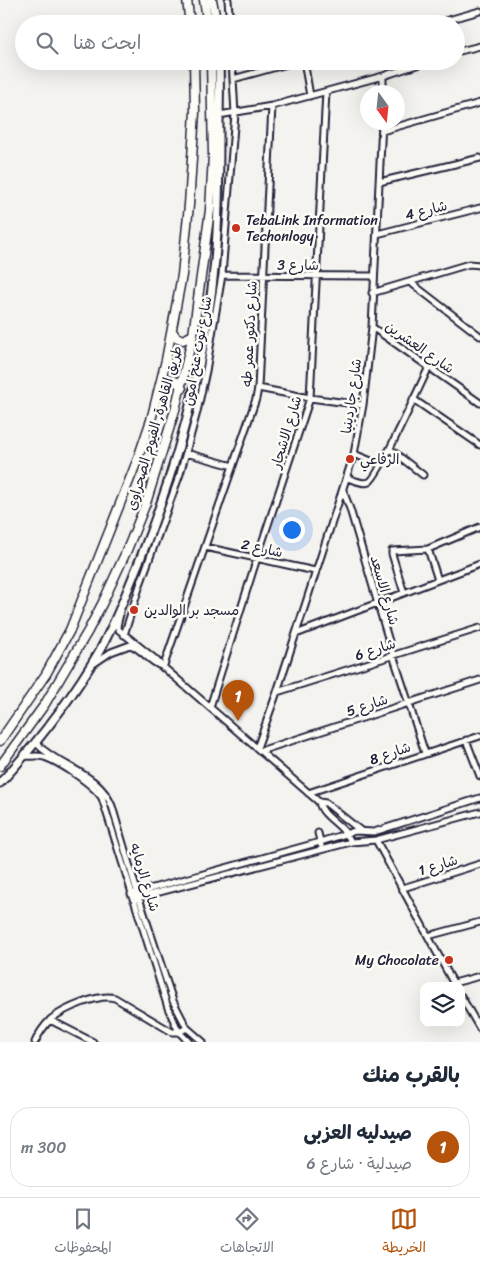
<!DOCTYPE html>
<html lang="ar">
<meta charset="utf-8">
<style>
:root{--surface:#fff;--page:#f2f2f3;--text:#1f2937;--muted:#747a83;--line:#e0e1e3;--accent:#b45309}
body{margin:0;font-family:Sriracha,"Playpen Sans Arabic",sans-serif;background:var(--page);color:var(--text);direction:rtl}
.controls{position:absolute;right:15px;bottom:15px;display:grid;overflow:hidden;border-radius:10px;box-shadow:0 5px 20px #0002}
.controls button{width:45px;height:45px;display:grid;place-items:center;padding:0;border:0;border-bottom:1px solid var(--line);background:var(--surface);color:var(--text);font:25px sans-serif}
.compass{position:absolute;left:360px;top:85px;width:45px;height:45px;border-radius:50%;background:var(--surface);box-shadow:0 5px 20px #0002;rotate:165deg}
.you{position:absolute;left:291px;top:529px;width:18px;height:18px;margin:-12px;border:4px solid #fff;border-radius:50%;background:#1a73e8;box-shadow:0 0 0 8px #1a73e833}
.badge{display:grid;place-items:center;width:32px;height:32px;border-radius:50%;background:var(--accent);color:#fff;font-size:16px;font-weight:700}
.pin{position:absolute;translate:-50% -41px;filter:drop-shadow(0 1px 2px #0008)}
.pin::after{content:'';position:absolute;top:26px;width:18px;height:15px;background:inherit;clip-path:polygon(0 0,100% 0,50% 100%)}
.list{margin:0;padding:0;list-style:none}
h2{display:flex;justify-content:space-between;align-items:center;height:65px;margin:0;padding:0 20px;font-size:21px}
h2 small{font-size:16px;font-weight:400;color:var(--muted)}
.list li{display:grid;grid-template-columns:32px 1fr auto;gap:15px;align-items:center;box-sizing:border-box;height:80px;margin:0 10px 10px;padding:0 10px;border:1px solid var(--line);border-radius:20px}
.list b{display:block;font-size:19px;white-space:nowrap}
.list p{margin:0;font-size:16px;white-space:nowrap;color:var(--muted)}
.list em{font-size:16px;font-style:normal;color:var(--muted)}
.icon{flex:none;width:28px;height:28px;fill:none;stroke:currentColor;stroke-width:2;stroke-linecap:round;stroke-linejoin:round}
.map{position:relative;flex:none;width:480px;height:1042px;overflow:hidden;direction:ltr}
.search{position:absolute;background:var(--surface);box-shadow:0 5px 20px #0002;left:15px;right:15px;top:15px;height:55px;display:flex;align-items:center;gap:12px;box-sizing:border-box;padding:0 18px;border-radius:28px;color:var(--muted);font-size:19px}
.sheet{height:155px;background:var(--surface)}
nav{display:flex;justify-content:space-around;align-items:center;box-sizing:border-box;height:70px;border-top:1px solid var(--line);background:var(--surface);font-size:14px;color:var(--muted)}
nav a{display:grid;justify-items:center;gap:2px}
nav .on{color:var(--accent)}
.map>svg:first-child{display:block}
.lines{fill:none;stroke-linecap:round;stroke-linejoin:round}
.minor-casing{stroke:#22223b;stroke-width:9}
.major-casing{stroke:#22223b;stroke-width:11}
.highway-casing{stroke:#22223b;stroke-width:11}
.minor{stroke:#fdfcf7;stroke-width:5}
.major{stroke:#fdfcf7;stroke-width:7}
.highway{stroke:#fdfcf7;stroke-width:8}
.poi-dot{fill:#c8321e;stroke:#fdfcf7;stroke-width:2}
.labels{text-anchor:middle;stroke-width:5;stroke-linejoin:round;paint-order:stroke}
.street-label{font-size:14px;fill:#22223b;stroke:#fdfcf7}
.poi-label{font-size:14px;fill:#22223b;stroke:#fdfcf7;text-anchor:start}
</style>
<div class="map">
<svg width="480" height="1042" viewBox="0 0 480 1042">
<rect width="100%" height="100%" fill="#f4f3ef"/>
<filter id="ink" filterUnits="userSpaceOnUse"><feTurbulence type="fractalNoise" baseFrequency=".02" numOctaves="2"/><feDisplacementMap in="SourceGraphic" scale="10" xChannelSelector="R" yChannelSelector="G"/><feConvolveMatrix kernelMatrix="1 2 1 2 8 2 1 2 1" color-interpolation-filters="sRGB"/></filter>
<g filter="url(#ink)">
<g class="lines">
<defs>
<path id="minor" d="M228 0 230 24
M434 24 480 11
M456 52 480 46
M304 61 310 96
M233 79 298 61
M383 92V76
M219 115 272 106 383 76 429 61
M382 131 480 103
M379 182 480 158
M377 234 480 208
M222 275 373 276
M410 282 480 336
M372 293 469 264 480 265
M372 327 480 403
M258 388 310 398 363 405
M413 399 480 445
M390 449 423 475
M186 453 233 466
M354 454 381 465
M347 478C352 479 363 485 369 482 378 479 421 383 429 367
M343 490 350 509 393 655 425 753
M205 547 315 571
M428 549 438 580
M404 593 392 554V551L428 549 480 527
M120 614 117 626 119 630 155 659 162 666 319 802C322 818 345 825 351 842
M296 634 480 564
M124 635 140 585 180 474 197 412 206 371 222 275 235 114 232 61
M92 665 111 652 130 645C142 649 149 662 161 666
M163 668 256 399 258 388 272 106
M277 692 480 628
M210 707 257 558 310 398 326 92
M466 740 480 776
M35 742C59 768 98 771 112 806L139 898 173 1001 187 1028 203 1042
M257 748 277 692 354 454 363 405 372 327 382 122
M260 751 480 680
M24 756C31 757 37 755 44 757 59 762 93 784 102 798L168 1008 179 1032 189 1042
M308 793 480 736
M319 802 326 803 361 831
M318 833 321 845
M376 840 455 986
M403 888 480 864
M131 894 320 842 355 831 374 832 480 798
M133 899 351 842 376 840 480 812
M428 936 480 922
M454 983 480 976
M461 996 480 1029
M50 1020 93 1042
M35 1042C39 1033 44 1026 51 1019 64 1009 99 993 115 998L172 1032H179L187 1028"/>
<path id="major" d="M0 783C37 743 73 697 100 650 117 620 128 588 141 557 178 463 206 361 215 260 219 217 219 174 219 131 219 108 220 85 219 61"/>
<path id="highway" d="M187 0 190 24
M204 0 208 24
M212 0 217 24
M172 331 176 337 183 340 193 335
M161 383C169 377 178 380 182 389
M0 741 46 674 70 630 137 461 151 420 166 360 182 275 189 205 195 112 194 61
M0 766 45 704 88 631 103 602 127 550 146 503 175 410 193 335 210 210 213 155 211 61"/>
</defs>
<use href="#minor" class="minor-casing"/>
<use href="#major" class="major-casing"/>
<use href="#highway" class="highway-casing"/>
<use href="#minor" class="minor"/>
<use href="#major" class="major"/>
<use href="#highway" class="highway"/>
</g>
</g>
<g class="poi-dot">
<circle cx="236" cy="228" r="5"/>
<circle cx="350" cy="459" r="5"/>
<circle cx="134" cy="610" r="5"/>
<circle cx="449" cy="960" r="5"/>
</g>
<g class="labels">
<g class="street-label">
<text transform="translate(426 210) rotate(-14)" y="5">شارع 4</text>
<text x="298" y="270">شارع 3</text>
<text transform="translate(249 334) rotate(-87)" y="5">شارع دكتور عمر طه</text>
<text transform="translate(420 347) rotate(35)" y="5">شارع العشرين</text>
<text transform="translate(197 351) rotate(-80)" y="5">شارع توت عنخ امون</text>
<text transform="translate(351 396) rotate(-82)" y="5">شارع جاردينيا</text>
<text transform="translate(154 428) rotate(-74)" y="5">طريق القاهرة, الفيوم الصحراوى</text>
<text transform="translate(286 432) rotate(-73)" y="5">شارع الاشجار</text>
<text transform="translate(262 548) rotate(12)" y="5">شارع 2</text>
<text transform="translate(385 590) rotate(74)" y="5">شارع الاسعد</text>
<text transform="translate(375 649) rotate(-18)" y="5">شارع 6</text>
<text transform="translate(367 705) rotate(-18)" y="5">شارع 5</text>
<text transform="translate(390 753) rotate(-19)" y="5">شارع 8</text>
<text transform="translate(438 865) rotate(-17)" y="5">شارع 1</text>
<text transform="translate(145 877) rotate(73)" y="5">شارع الرمايه</text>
</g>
<g class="poi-label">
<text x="246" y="225">TebaLink Information<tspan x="246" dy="16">Techonlogy</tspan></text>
<text x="360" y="464">الرفاعي</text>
<text x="144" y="615">مسجد بر الوالدين</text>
<text x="439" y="965" text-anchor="end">My Chocolate</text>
</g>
</g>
</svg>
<div class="controls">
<button><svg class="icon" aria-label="layers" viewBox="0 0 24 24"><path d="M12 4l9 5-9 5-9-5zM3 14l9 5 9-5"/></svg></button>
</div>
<svg class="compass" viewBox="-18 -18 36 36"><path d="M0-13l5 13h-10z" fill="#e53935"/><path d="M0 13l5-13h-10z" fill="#747a83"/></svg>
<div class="you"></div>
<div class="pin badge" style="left:238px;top:721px">1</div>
<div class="search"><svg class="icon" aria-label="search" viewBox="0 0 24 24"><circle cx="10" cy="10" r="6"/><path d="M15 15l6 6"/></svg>ابحث هنا</div>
</div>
<section class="sheet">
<h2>بالقرب منك<small></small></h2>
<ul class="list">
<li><span class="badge">1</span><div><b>صيدليه العزبى</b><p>صيدلية · شارع 6</p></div><em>300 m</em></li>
</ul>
</section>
<nav>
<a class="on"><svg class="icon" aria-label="map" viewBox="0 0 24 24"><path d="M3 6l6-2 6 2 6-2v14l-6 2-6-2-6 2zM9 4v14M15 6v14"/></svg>الخريطة</a>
<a><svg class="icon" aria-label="directions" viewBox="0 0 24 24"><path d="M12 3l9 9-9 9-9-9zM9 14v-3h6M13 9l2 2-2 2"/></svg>الاتجاهات</a>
<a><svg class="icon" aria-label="saved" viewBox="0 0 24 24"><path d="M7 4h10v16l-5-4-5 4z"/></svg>المحفوظات</a>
</nav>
